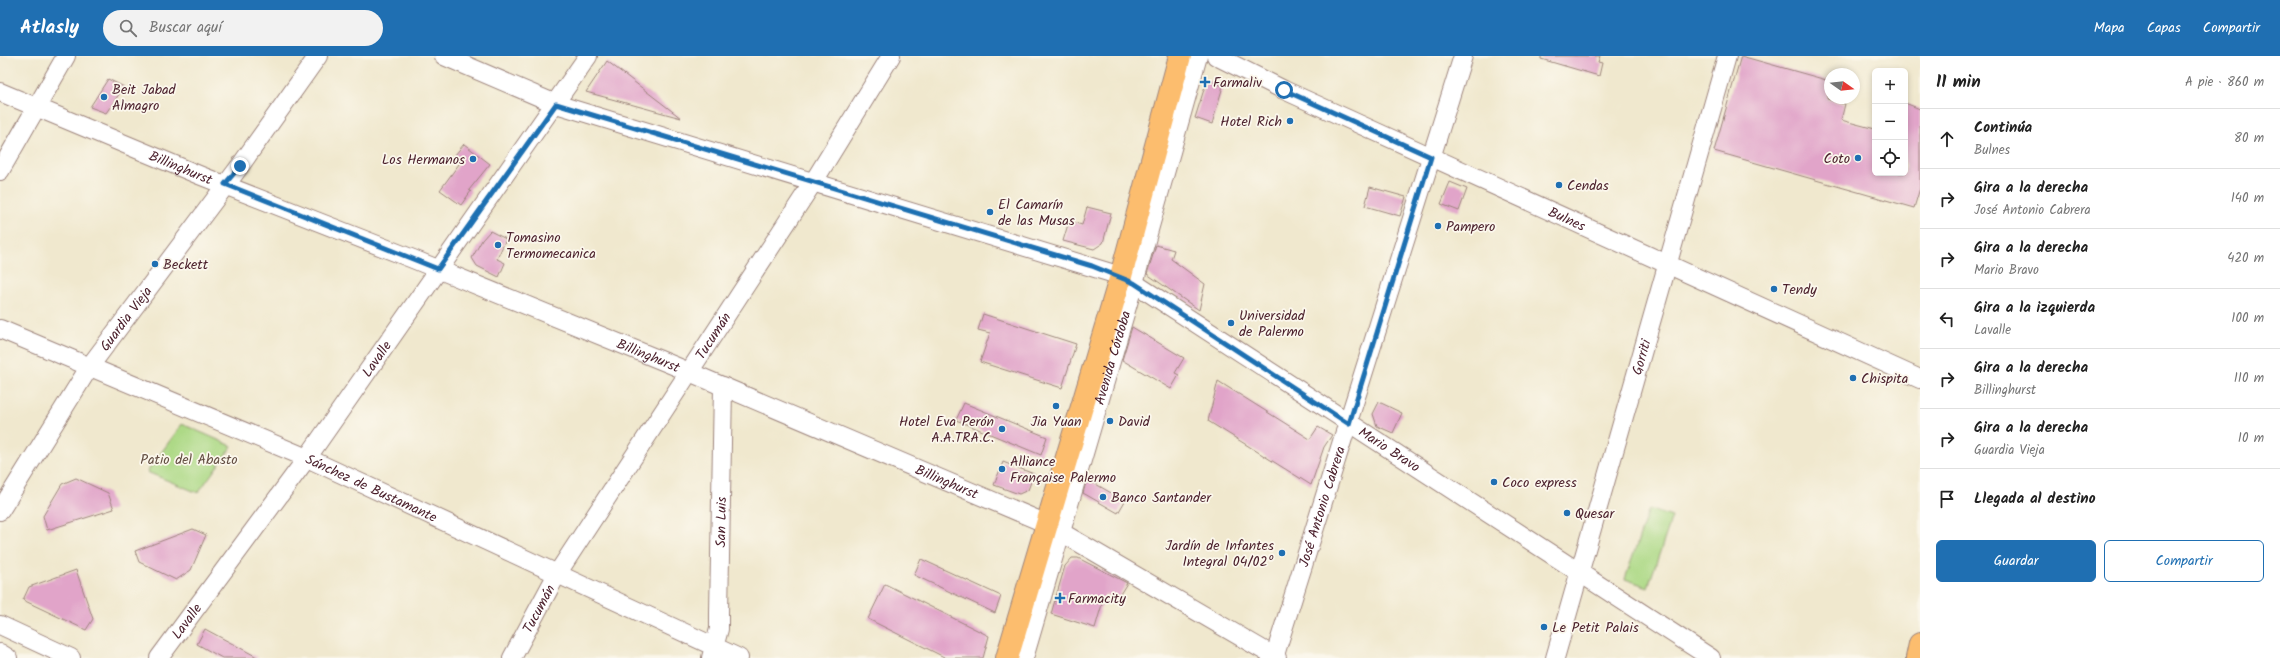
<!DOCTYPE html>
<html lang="es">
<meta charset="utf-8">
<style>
:root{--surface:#fff;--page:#f2f2f2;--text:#222;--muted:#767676;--line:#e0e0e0;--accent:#1f6fb2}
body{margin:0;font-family:Kalam,sans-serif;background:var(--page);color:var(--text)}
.controls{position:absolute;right:12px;top:12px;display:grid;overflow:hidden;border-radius:6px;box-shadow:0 2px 6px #0003}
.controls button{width:36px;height:36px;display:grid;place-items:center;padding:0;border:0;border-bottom:1px solid var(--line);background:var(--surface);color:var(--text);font:20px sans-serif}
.compass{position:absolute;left:1824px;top:12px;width:36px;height:36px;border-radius:50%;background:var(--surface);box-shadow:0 2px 6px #0003;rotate:104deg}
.stop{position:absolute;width:12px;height:12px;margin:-9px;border:3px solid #1f6fb2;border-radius:50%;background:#fff}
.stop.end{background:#1f6fb2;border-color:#fff;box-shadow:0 1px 4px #0008}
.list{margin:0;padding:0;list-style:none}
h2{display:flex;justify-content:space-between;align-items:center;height:52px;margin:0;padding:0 16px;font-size:17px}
h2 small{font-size:13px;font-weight:400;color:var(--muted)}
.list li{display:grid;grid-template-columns:26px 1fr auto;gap:12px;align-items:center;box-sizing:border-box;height:60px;padding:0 16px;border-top:1px solid var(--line)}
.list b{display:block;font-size:15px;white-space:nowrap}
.list p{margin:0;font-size:13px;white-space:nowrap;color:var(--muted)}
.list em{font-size:13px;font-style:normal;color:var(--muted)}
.actions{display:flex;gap:8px;padding:12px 16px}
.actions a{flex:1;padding:9px 0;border:1px solid var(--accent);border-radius:6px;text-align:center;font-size:14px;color:var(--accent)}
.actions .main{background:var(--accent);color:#fff}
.icon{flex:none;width:22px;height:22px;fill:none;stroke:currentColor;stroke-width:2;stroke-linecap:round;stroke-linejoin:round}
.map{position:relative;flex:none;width:1920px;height:602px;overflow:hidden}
header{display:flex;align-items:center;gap:24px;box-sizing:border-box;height:56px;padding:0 20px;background:var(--accent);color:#fff}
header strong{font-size:19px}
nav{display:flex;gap:22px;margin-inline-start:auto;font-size:14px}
.search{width:280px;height:36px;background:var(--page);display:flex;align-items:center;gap:10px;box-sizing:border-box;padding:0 14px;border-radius:22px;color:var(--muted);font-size:15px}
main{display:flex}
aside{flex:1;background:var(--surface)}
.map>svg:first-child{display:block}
.green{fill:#add986;stroke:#7c7c58}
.building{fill:#e1a4c9}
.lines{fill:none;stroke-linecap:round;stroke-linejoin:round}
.minor-casing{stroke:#9d847c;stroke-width:20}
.major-casing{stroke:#9d847c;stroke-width:24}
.minor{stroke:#fff;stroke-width:18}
.major{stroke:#fcbd6e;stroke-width:22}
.route{stroke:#1f6fb2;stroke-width:5}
.poi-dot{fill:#1f6fb2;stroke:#fbf7ec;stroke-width:1.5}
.labels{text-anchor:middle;stroke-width:3.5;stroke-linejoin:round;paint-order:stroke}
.poi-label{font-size:14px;fill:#4a1f2b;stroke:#fbf7ec;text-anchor:start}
.street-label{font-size:14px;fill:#4a1f2b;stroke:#fbf7ec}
.park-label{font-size:14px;fill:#634e42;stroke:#fbf7ec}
</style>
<header>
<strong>Atlasly</strong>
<div class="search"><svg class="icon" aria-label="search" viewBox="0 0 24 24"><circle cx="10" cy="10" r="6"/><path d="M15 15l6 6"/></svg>Buscar aquí</div>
<nav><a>Mapa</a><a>Capas</a><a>Compartir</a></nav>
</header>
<main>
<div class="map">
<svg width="1920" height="602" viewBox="0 0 1920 602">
<rect width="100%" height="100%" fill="#fbf7ec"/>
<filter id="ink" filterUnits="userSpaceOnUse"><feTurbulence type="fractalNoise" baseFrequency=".025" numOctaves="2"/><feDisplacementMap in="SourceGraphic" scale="8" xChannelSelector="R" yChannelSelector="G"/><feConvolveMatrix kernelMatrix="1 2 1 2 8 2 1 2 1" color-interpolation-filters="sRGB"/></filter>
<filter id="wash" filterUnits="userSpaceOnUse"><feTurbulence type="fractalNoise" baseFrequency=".012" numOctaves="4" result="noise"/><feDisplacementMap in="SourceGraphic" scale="16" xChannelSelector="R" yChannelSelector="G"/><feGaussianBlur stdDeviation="0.9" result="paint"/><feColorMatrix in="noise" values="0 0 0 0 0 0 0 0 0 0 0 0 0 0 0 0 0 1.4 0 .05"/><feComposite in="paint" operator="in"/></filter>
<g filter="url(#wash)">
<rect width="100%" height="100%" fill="#f0e8ce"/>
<path class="green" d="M182 368 232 390 198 437 147 416Z
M1649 453 1672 461 1648 531 1625 523Z"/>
<g id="blocks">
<path class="building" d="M1541 0H1600L1598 6 1602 7 1599 20 1541 3Z
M1741 0 1830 25 1827 43 1845 48 1841 64 1875 73V117H1905V47L1920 53V132L1914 152 1714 95Z
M607 5 681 62 586 36Z
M108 23 124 31 106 57 90 51Z
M1210 25 1223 30 1212 68 1195 62 1206 27Z
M464 88 490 108 469 134 471 135 461 149 440 134 462 104 455 99Z
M1450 126 1467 133 1459 155 1441 148Z
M1370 131 1406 141 1400 160 1365 150Z
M1087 151 1111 157 1103 187 1094 193 1063 185 1069 165 1082 169Z
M490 175 506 183 497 203 505 207 499 221 477 210 472 202 482 184Z
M1156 189 1174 194 1171 203 1205 228 1199 254 1147 218Z
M983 258 1076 288 1062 332 980 306 990 277 978 274Z
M1132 271 1184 302 1175 317 1179 319 1171 333 1122 304Z
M1218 325 1310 383 1318 371 1332 379 1324 391 1311 429 1208 365Z
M1379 346 1402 357 1393 377 1377 370 1373 358Z
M964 347 1047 381 1041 399 956 364Z
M1003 406 1034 418 1028 434 1019 438 994 429Z
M76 422 108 437 114 453 47 474 43 460 62 428Z
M1087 423 1125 445 1118 457 1083 437Z
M193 473 206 479 191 514 176 524 139 506 135 495Z
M1072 502H1078L1127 527 1117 543 1105 538 1095 572 1051 558 1065 510Z
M921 503 1001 540 995 557 914 519Z
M76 514 93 563 86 574 23 544 29 531Z
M885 528 989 580 983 602H946L868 563Z
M205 573 259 602H222L197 588Z"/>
</g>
</g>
<g filter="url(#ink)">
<use href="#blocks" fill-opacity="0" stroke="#9d847c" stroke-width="1"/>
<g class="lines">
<defs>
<g id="minor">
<path id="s1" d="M444 0 556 48 1121 220 1134 227 1711 602"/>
<path id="s2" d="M1216 0 1284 34 1920 323"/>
<path id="s3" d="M0 36 199 119 413 203 675 310 1047 468 1277 602"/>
<path d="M0 115 66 0"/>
<path id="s4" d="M0 273 307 402 739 602"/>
<path id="s5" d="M0 455 90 310 240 110 318 0"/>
<path d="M0 569 71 602"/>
<path d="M0 597 8 602"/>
<path id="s6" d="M159 602 307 402 588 0"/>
<path id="s7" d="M512 602 557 518 814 125 891 0"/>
<path id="s8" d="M711 602 719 573V557L723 330"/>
<path id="s9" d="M1024 602 1134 227 1198 0"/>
<path id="s10" d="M1274 602 1463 0"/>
<path id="s11" d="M1555 602 1727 0"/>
</g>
<path id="major" d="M1007 602 1121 220 1180 0
M1917 602 1920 588"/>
</defs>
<use href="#minor" class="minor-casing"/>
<use href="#major" class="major-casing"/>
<use href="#minor" class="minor"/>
<use href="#major" class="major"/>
</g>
</g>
<g class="lines" filter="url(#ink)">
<path class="route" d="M240 110 225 128 438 213 556 48 1092 210 1134 227 1349 368 1431 101 1284 34"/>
</g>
<g class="poi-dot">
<path d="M1203 20h4v4h4v4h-4v4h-4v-4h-4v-4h4z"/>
<circle cx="104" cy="41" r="4"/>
<circle cx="1290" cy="65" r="4"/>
<circle cx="1858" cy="102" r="4"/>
<circle cx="473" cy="103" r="4"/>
<circle cx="1559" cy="129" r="4"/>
<circle cx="990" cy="156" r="4"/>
<circle cx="1438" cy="170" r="4"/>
<circle cx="498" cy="189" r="4"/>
<circle cx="155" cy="208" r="4"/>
<circle cx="1774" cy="233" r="4"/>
<circle cx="1231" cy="267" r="4"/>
<circle cx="1853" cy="322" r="4"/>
<circle cx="1056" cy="350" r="4"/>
<circle cx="1110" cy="365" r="4"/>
<circle cx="1002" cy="373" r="4"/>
<circle cx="1002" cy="413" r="4"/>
<circle cx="1494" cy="426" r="4"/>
<circle cx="1103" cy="441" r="4"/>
<circle cx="1567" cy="457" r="4"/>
<circle cx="1282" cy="497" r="4"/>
<path d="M1058 536h4v4h4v4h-4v4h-4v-4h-4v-4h4z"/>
<circle cx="1544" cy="571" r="4"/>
</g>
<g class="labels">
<g class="poi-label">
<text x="1213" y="31">Farmaliv</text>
<text x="112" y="38">Beit Jabad<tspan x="112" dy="16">Almagro</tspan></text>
<text x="1282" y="70" text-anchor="end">Hotel Rich</text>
<text x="1850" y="107" text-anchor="end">Coto</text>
<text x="465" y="108" text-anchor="end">Los Hermanos</text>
<text x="1567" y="134">Cendas</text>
<text x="998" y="153">El Camarín<tspan x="998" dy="16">de las Musas</tspan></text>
<text x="1446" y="175">Pampero</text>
<text x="506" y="186">Tomasino<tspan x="506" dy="16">Termomecanica</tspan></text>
<text x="163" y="213">Beckett</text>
<text x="1782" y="238">Tendy</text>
<text x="1239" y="264">Universidad<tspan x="1239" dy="16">de Palermo</tspan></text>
<text x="1861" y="327">Chispita</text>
<text x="994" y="370" text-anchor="end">Hotel Eva Perón<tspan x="994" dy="16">A.A.TRA.C.</tspan></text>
<text x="1056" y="370" text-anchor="middle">Jia Yuan</text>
<text x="1118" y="370">David</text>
<text x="1010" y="410">Alliance<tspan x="1010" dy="16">Française Palermo</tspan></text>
<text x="1502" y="431">Coco express</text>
<text x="1111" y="446">Banco Santander</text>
<text x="1575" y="462">Quesar</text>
<text x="1274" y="494" text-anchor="end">Jardín de Infantes<tspan x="1274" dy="16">Integral 04/02º</tspan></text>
<text x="1068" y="547">Farmacity</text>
<text x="1552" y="576">Le Petit Palais</text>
</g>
<g class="street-label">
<text dy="5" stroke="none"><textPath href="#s3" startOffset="196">Billinghurst</textPath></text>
<text dy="5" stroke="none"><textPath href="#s2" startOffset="387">Bulnes</textPath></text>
<text dy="5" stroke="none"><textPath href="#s5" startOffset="230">Guardia Vieja</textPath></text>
<text dy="5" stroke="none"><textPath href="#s7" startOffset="380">Tucumán</textPath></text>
<text dy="5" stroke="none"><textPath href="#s3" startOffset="700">Billinghurst</textPath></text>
<text dy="5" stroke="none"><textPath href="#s9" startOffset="313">Avenida Córdoba</textPath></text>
<text dy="5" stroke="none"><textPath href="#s11" startOffset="313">Gorriti</textPath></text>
<text dy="5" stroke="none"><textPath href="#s6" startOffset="370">Lavalle</textPath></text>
<text dy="5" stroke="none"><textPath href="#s1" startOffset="1032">Mario Bravo</textPath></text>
<text dy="5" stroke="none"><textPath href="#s3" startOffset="1024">Billinghurst</textPath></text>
<text dy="5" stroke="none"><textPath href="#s4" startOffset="404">Sánchez de Bustamante</textPath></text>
<text dy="5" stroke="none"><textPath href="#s10" startOffset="159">José Antonio Cabrera</textPath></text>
<text dy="5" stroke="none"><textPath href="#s8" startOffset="137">San Luis</textPath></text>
<text dy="5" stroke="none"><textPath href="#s7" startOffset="56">Tucumán</textPath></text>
<text dy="5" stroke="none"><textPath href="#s6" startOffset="46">Lavalle</textPath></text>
</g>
<g class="park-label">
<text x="189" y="408">Patio del Abasto</text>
</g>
</g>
</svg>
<div class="controls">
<button>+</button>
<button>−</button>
<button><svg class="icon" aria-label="locate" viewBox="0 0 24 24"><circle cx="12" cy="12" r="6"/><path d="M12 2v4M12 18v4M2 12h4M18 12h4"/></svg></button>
</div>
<svg class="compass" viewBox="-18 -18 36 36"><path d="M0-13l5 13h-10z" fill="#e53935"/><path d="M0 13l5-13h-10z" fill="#767676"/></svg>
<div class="stop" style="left:1284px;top:34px"></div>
<div class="stop end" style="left:240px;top:110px"></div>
</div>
<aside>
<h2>11 min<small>A pie · 860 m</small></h2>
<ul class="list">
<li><svg class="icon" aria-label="ahead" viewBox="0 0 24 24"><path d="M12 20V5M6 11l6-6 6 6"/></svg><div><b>Continúa</b><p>Bulnes</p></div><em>80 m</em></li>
<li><svg class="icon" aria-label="right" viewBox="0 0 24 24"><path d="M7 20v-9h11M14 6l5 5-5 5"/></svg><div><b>Gira a la derecha</b><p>José Antonio Cabrera</p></div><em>140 m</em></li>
<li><svg class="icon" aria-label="right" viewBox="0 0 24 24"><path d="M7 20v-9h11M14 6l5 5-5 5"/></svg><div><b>Gira a la derecha</b><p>Mario Bravo</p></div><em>420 m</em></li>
<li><svg class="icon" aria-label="left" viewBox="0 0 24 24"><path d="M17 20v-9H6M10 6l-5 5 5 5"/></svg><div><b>Gira a la izquierda</b><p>Lavalle</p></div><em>100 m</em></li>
<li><svg class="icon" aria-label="right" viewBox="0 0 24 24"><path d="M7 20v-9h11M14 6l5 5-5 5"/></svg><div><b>Gira a la derecha</b><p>Billinghurst</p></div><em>110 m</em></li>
<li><svg class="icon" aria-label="right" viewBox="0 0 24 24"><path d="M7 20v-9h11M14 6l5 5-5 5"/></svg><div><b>Gira a la derecha</b><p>Guardia Vieja</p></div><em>10 m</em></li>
<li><svg class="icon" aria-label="arrive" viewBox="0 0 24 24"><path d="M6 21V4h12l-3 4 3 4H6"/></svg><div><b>Llegada al destino</b></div></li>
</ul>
<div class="actions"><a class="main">Guardar</a><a>Compartir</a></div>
</aside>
</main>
